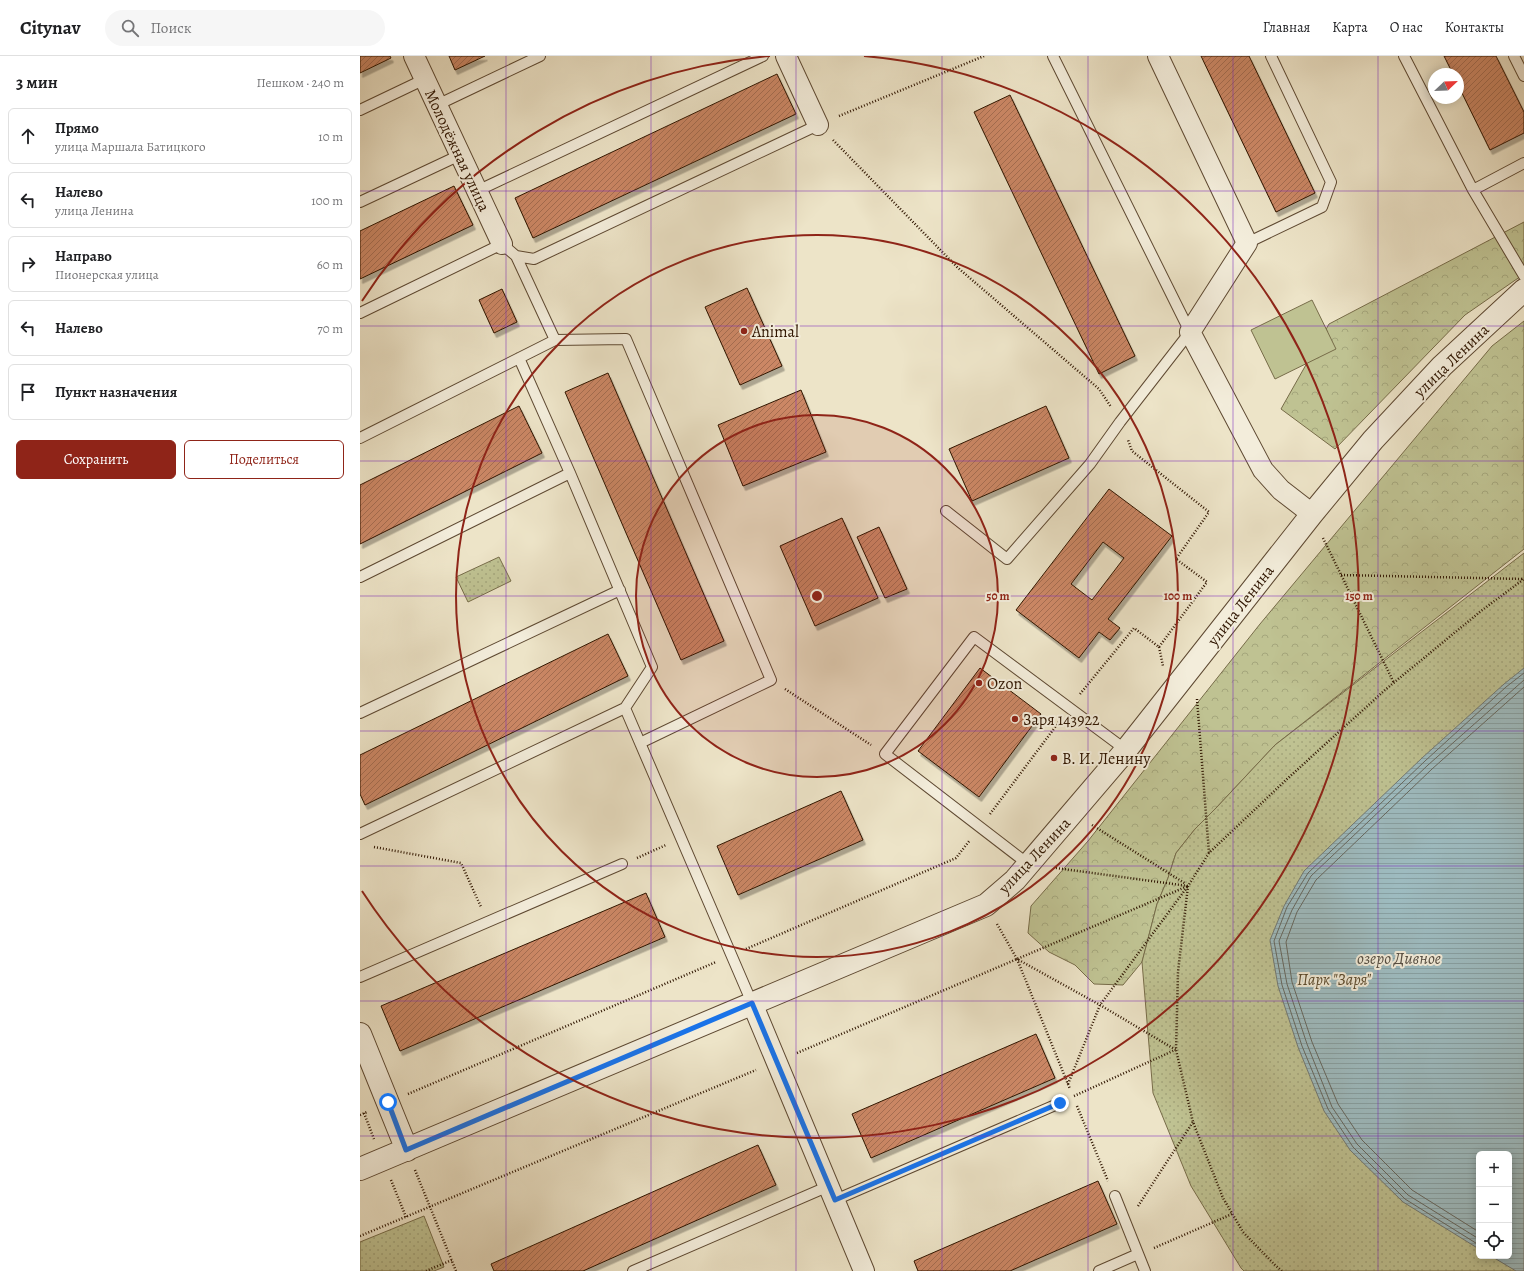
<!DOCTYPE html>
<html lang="ru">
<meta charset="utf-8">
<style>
:root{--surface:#fff;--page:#f6f6f6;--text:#202124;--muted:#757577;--line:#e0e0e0;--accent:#8f2418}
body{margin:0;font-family:Alegreya,serif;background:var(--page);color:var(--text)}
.controls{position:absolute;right:12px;bottom:12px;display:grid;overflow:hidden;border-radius:6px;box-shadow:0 2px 10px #0003}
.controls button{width:36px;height:36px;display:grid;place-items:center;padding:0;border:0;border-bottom:1px solid var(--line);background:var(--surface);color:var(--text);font:20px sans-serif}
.compass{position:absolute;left:1068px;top:12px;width:36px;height:36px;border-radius:50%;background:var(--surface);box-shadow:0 2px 10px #0003;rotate:67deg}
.stop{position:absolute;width:12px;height:12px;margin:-9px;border:3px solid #1a73e8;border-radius:50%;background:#fff}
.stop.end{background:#1a73e8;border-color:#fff;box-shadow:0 1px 4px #0008}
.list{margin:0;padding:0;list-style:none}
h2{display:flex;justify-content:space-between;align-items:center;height:52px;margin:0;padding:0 16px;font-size:17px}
h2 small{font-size:13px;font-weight:400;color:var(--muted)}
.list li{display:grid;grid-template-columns:26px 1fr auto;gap:12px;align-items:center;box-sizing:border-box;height:56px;margin:0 8px 8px;padding:0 8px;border:1px solid var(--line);border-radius:6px}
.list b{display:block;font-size:15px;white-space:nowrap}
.list p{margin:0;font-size:13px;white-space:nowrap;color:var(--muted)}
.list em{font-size:13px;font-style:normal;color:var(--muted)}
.actions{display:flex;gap:8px;padding:12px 16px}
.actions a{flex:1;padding:9px 0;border:1px solid var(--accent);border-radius:6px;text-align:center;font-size:14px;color:var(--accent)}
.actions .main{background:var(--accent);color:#fff}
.icon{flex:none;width:22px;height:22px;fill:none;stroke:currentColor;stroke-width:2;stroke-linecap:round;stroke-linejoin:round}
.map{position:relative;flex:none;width:1164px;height:1215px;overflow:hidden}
header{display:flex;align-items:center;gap:24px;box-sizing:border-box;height:56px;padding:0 20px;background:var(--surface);border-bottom:1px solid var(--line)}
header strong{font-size:19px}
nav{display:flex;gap:22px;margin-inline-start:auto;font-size:14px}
.search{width:280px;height:36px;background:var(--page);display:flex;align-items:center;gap:10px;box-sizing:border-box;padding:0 14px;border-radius:22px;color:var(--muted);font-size:15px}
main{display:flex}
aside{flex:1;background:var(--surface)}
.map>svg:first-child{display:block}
.forest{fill:url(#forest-crowns);stroke:#776c49}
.park{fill:url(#park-dots);stroke:#776c49;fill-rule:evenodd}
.garden{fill:#bfc292;stroke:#776c49}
.water{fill:url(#water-rules);stroke:#727974}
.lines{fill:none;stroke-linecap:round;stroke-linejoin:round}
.shore{stroke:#666860;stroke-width:1}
.building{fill:url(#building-hatch);stroke:#2f1500;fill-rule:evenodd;filter:url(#shadow)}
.service-casing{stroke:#5e4932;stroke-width:12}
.minor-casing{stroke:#5e4932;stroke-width:22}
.tertiary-casing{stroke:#5e4932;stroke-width:24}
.path{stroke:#2f1500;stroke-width:2.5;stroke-dasharray:1 2;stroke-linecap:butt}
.service{stroke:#f3eddb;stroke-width:10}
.minor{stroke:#f3eddb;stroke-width:20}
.tertiary{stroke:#f3eddb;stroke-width:22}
.route{stroke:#1a73e8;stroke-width:5}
.grid{fill:none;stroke:#7b2cbf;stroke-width:1;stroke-opacity:0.55}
.ring{fill:none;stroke:#8f2418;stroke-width:2}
.poi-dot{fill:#8f2418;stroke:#f3eddb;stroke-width:1.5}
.labels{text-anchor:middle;stroke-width:4;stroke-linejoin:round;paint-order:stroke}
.street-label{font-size:16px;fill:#2f1500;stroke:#f3eddb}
.poi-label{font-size:16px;fill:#2f1500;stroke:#f3eddb;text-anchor:start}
.park-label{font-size:16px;font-style:italic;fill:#5a492c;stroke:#f3eddb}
.water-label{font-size:17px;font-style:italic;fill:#564f44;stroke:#f3eddb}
.centre{fill:#8f2418;stroke:#f3eddb;stroke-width:2}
.ring-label{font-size:12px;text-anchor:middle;font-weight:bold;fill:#8f2418;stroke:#f3eddb;stroke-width:4;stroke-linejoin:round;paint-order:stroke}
</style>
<header>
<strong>Citynav</strong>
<div class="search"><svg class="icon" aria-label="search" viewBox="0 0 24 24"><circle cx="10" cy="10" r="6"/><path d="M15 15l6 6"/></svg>Поиск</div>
<nav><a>Главная</a><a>Карта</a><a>О нас</a><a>Контакты</a></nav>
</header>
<main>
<aside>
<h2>3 мин<small>Пешком · 240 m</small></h2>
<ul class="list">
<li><svg class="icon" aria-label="ahead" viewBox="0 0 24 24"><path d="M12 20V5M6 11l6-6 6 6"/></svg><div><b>Прямо</b><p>улица Маршала Батицкого</p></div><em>10 m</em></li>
<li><svg class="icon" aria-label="left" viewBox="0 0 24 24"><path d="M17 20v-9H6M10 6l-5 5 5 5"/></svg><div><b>Налево</b><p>улица Ленина</p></div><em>100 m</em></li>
<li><svg class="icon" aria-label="right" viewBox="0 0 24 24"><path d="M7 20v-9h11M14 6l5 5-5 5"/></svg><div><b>Направо</b><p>Пионерская улица</p></div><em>60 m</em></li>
<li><svg class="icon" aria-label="left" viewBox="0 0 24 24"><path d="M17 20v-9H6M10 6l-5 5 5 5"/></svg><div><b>Налево</b></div><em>70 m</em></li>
<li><svg class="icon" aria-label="arrive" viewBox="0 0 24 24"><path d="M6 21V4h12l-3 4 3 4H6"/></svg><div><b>Пункт назначения</b></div></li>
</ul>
<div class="actions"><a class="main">Сохранить</a><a>Поделиться</a></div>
</aside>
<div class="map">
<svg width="1164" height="1215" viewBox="0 0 1164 1215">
<defs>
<pattern id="forest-crowns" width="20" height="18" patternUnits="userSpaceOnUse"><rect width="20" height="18" fill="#bfc292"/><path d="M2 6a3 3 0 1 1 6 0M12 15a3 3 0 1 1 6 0" fill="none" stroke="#a4a67c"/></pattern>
<pattern id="park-dots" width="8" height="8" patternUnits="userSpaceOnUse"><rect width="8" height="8" fill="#bfc292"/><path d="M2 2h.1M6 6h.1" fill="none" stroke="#a4a67c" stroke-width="1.8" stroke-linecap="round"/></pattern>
<pattern id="water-rules" width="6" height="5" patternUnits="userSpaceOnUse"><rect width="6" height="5" fill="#9ebcc1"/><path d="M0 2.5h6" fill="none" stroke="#88a1a4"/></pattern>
<pattern id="building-hatch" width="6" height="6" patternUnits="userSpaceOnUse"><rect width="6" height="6" fill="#cb8765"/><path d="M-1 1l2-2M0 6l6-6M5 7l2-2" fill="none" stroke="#a56d51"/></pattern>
<filter id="shadow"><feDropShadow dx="2.5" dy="4.5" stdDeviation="0" flood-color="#0004"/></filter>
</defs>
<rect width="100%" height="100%" fill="#ede4c8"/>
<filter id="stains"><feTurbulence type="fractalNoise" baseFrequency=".005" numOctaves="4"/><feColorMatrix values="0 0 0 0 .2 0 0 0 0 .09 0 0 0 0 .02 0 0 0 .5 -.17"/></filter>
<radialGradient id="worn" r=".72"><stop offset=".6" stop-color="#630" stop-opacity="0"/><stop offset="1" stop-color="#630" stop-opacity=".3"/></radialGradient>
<path class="forest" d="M1164 166V218L1105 259 975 393 921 353 969 268Z
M1164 265V493L915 689 857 751 835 773 816 797 808 822 797 848 782 906 763 929 734 928 715 909 689 896 668 877 671 850 728 785 900 568 1132 290Z"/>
<path class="park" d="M1164 497V1215H884L881 1212 831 1130 793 1037 782 906 797 848 808 822 816 797 835 773 857 751 915 689ZM1119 1098H1149V1200H1119Z
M139 501 151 525 108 546 96 521Z
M64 1160 84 1211 74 1215H0V1186Z"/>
<path class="garden" d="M952 244 976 293 915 323 891 274Z"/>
<path class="water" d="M1164 612V1215H1156L1131 1200H1149V1098H1119V1193L1043 1146 990 1094 964 1055 938 991 918 930 910 884 924 850 944 815 1062 702 1144 628Z"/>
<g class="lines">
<path class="shore" d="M1119 1176 1052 1134 1002 1084 978 1048 952 986 932 926 926 886 937 856 956 824 1072 713 1164 631
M1119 1183 1048 1139 997 1088 972 1051 947 988 927 928 919 885 932 854 951 820 1068 709 1164 624
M1119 1189 1045 1143 993 1091 968 1053 942 990 922 929 914 885 927 851 948 817 1065 705 1146 631 1164 617"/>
</g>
<path class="building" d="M0 0H30L31 2 0 17Z
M89 0H125L95 14Z
M841 0H889L955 137 916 156Z
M1084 0H1136L1164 56V77L1130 94 1098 29V18H1093Z
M417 18 436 58 173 182 155 142Z
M650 39 775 300 739 318 614 56Z
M94 130 113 169 0 223V175Z
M387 232 422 310 380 329 345 251Z
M142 233 157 266 134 277 119 244Z
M248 317 364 585 321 604 205 336Z
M441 334 466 396 383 430 358 369Z
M159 350 182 397 0 488V429Z
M686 350 709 402 612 445 589 393Z
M749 433 812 480 748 563 760 572 750 584 739 576 719 602 656 554ZM743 486 764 502 732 544 711 528Z
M482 462 518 542 455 570 420 490Z
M519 471 547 533 525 542 497 481Z
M248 578 268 620 5 749 0 738V699Z
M620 612 681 658 619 741 558 695Z
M481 735 503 784 378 839 357 790Z
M286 837 305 881 40 995 21 950Z
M676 978 695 1022 511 1102 492 1058Z
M398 1089 416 1129 223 1215H134L131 1208Z
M738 1125 757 1168 650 1215H558L554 1205Z"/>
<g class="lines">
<defs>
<path id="service" d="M1044 0 1113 134 1164 220
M1154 0 1164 20
M77 49 180 0
M0 54 65 23
M1113 134 1164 107
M117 135 403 0
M0 146 100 99
M887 187 962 151 971 126 911 0
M156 200 195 284 266 283 411 624 280 687
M0 257 142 188 156 200 174 203 458 69
M0 382 195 284
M586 455 647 503 730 408 760 366 830 276 693 0
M0 521 210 417
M265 652 392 947
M0 657 260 534
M0 778 265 652 292 611 210 417 159 302
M668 808 525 698 614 581 766 694
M0 921 262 808
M755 1140 785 1215
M475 1144 700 1047
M273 1215 469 1130
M739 1215 778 1198"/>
<path id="minor" d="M54 0 142 188
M426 0 458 69
M798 0 887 187 830 276 903 414 921 434 952 458
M392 947 504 1215"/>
<path id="tertiary" d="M0 978 47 1094
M0 1113 626 849 655 824 766 694 952 458 1013 384 1082 310 1164 234"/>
</defs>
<use href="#service" class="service-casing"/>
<use href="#minor" class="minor-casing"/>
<use href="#tertiary" class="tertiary-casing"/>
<path class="path" d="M479 60 624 0
M473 84 597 211 739 333 751 351
M963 482 1034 627
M981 519 1163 523
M799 591 803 610
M425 633 511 689
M720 638 774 572 799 591 847 526 816 503 849 456 772 395 768 384
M837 643 849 797
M630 758 699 666
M732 769 826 828
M14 791 101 807 121 851
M277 802 306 789
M696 812 828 830
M637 868 657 903 740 949 816 994
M386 893 596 802 610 784
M657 903 710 1033
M437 997 828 830
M708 1028 740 949 828 830
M48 1038 356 906
M714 1040 815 994
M717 1050 748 1125
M4 1057 14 1083
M0 1059 7 1056
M55 1114 96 1215
M31 1124 46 1161
M778 1150 833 1066
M0 1180 396 1014
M794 1192 872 1158
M66 1215 92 1204
M922 1215 915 1209 883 1176 863 1142 833 1066 816 994 818 916 828 830 849 797 927 723 1025 634 1121 555 1164 523"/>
<use href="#service" class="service"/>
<use href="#minor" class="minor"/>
<use href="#tertiary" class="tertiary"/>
</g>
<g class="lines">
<path class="route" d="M28 1046 46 1094 392 947 475 1144 700 1047"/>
</g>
<path class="grid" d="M146 0V1215M291 0V1215M436 0V1215M582 0V1215M728 0V1215M873 0V1215M1018 0V1215M0 135H1164M0 270H1164M0 405H1164M0 540H1164M0 675H1164M0 810H1164M0 945H1164M0 1080H1164"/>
<circle cx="457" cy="540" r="181" fill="#8f2418" fill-opacity=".12"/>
<g class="ring">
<circle cx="457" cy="540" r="181"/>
<circle cx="457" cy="540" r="361"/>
<path d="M2 245A542 542 0 0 1 410 0M504 0A542 542 0 1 1 2 835"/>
</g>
<g class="poi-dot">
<circle cx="384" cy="275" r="4"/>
<circle cx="619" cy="627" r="4"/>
<circle cx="655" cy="663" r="4"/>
<circle cx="694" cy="702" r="4"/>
</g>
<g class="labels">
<g class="street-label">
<text transform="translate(98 94) rotate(65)" y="6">Молодёжная улица</text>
<text transform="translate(1091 304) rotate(-44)" y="6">улица Ленина</text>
<text transform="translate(880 549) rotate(-52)" y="6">улица Ленина</text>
<text transform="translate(674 799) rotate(-47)" y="6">улица Ленина</text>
</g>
<g class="poi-label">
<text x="392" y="281">Animal</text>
<text x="627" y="633">Ozon</text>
<text x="663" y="669">Заря 143922</text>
<text x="702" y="708">В. И. Ленину</text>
</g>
<g class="park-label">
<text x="974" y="929">Парк "Заря"</text>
</g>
<g class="water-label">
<text x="1039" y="908">озеро Дивное</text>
</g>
</g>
<circle cx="457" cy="540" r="6" class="centre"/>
<g class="ring-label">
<text x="638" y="544">50 m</text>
<text x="818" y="544">100 m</text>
<text x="999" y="544">150 m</text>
</g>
<rect width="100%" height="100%" filter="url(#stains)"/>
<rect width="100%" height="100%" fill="url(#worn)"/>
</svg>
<div class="controls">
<button>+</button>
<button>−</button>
<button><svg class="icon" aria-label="locate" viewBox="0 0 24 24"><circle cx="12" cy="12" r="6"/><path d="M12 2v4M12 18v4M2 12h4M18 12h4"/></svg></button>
</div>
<svg class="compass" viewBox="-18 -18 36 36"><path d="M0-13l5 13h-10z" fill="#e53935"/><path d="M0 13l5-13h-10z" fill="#757577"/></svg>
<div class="stop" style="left:28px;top:1046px"></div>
<div class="stop end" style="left:700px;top:1047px"></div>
</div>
</main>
